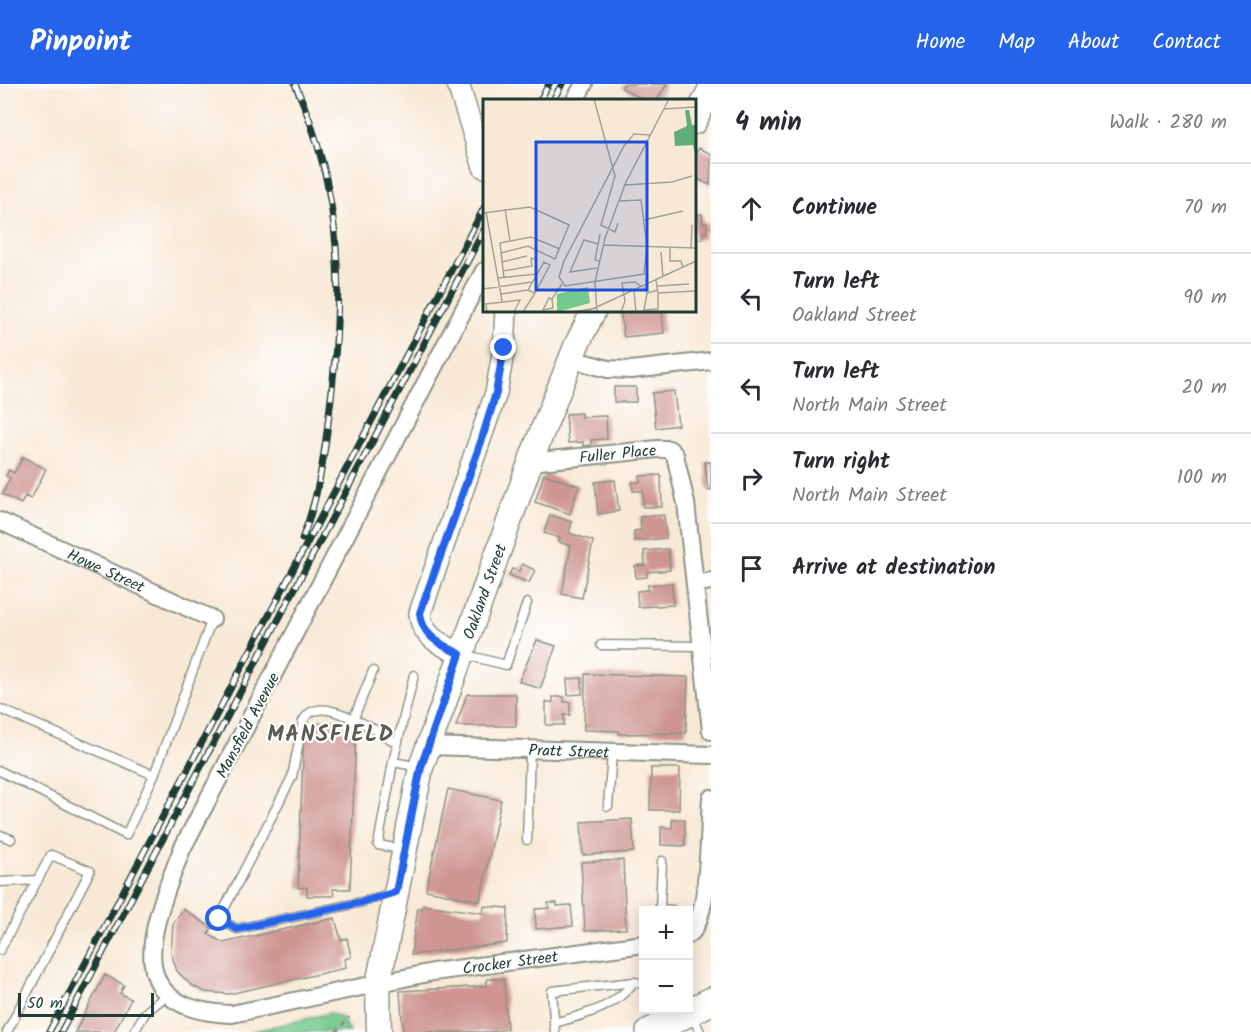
<!DOCTYPE html>
<meta charset="utf-8">
<style>
:root{--surface:#fff;--page:#f2f2f3;--text:#2b2b33;--muted:#7c7c81;--line:#e1e1e2;--accent:#2563eb}
body{margin:0;font-family:Kalam,sans-serif;background:var(--page);color:var(--text)}
.controls{position:absolute;right:18px;bottom:18px;display:grid;overflow:hidden;border-radius:0px;box-shadow:0 3px 15px #0003}
.controls button{width:54px;height:54px;display:grid;place-items:center;padding:0;border:0;border-bottom:2px solid var(--line);background:var(--surface);color:var(--text);font:30px sans-serif}
.scale{position:absolute;left:18px;bottom:15px;width:136px;box-sizing:border-box;padding-left:6px;border:3px solid #1f3d34;border-top:0;font-size:16px;line-height:21px;white-space:nowrap;color:#1f3d34;-webkit-text-stroke:4px #fff;paint-order:stroke}
.stop{position:absolute;width:18px;height:18px;margin:-14px;border:4px solid #2563eb;border-radius:50%;background:#fff}
.stop.end{background:#2563eb;border-color:#fff;box-shadow:0 2px 6px #0008}
.list{margin:0;padding:0;list-style:none}
h2{display:flex;justify-content:space-between;align-items:center;height:78px;margin:0;padding:0 24px;font-size:26px}
h2 small{font-size:20px;font-weight:400;color:var(--muted)}
.list li{display:grid;grid-template-columns:39px 1fr auto;gap:18px;align-items:center;box-sizing:border-box;height:90px;padding:0 24px;border-top:2px solid var(--line)}
.list b{display:block;font-size:22px;white-space:nowrap}
.list p{margin:0;font-size:20px;white-space:nowrap;color:var(--muted)}
.list em{font-size:20px;font-style:normal;color:var(--muted)}
.icon{flex:none;width:33px;height:33px;fill:none;stroke:currentColor;stroke-width:2;stroke-linecap:round;stroke-linejoin:round}
.map{position:relative;flex:none;width:711px;height:948px;overflow:hidden}
header{display:flex;align-items:center;gap:36px;box-sizing:border-box;height:84px;padding:0 30px;background:var(--accent);color:#fff}
header strong{font-size:28px}
nav{display:flex;gap:33px;margin-inline-start:auto;font-size:21px}
main{display:flex}
aside{flex:1;background:var(--surface)}
.map>svg:first-child{display:block}
.green{fill:#74c98d;stroke:#4a8360;stroke-width:1.5}
.building{fill:#ce9591}
.lines{fill:none;stroke-linecap:round;stroke-linejoin:round}
.service-casing{stroke:#8c9385;stroke-width:11}
.minor-casing{stroke:#8c9385;stroke-width:20}
.tertiary-casing{stroke:#8c9385;stroke-width:24}
.secondary-casing{stroke:#8c9385;stroke-width:27}
.primary-casing{stroke:#8c9385;stroke-width:30}
.path{stroke:#8c9385;stroke-width:3;stroke-dasharray:4.5 4.5;stroke-linecap:butt}
.service{stroke:#fff;stroke-width:8}
.minor{stroke:#fff;stroke-width:16}
.tertiary{stroke:#fff;stroke-width:21}
.secondary{stroke:#fff;stroke-width:24}
.primary{stroke:#fff;stroke-width:27}
.rail-casing{stroke:#1f3d34;stroke-width:7}
.rail{stroke:#fff;stroke-width:4.5;stroke-dasharray:14;stroke-linecap:butt}
.route{stroke:#2563eb;stroke-width:8}
.labels{text-anchor:middle;stroke-width:4.5;stroke-linejoin:round;paint-order:stroke}
.street-label{font-size:16px;fill:#1f3d34;stroke:#fff}
.district-label{font-size:22px;font-weight:bold;letter-spacing:1.5px;fill:#5c5c55;stroke:#fff}
.inset-road{fill:none;stroke:#a1a495;stroke-width:1.5}
.view{fill:#1d4ed8;fill-opacity:0.15;stroke:#1d4ed8;stroke-width:3}
.inset-edge{fill:none;stroke:#1f3d34;stroke-width:3}
</style>
<header>
<strong>Pinpoint</strong>
<nav><a>Home</a><a>Map</a><a>About</a><a>Contact</a></nav>
</header>
<main>
<div class="map">
<svg width="711" height="948" viewBox="0 0 711 948">
<rect width="100%" height="100%" fill="#fff"/>
<filter id="ink" filterUnits="userSpaceOnUse"><feTurbulence type="fractalNoise" baseFrequency=".0167" numOctaves="2"/><feDisplacementMap in="SourceGraphic" scale="12" xChannelSelector="R" yChannelSelector="G"/><feConvolveMatrix kernelMatrix="1 2 1 2 8 2 1 2 1" color-interpolation-filters="sRGB"/></filter>
<filter id="wash" filterUnits="userSpaceOnUse"><feTurbulence type="fractalNoise" baseFrequency=".008" numOctaves="4" result="noise"/><feDisplacementMap in="SourceGraphic" scale="24" xChannelSelector="R" yChannelSelector="G"/><feGaussianBlur stdDeviation="1.35" result="paint"/><feColorMatrix in="noise" values="0 0 0 0 0 0 0 0 0 0 0 0 0 0 0 0 0 1.4 0 .05"/><feComposite in="paint" operator="in"/></filter>
<g filter="url(#wash)">
<rect width="100%" height="100%" fill="#f8e9d6"/>
<path class="green" d="M330 929 341 933 350 948H250Z"/>
<g id="blocks">
<path class="building" d="M624 0H667L657 16H644L622 4Z
M699 64 711 70 710 101 694 93V72Z
M694 130H702L703 139H707V148H703V155H694Z
M620 226H662L664 249 624 253Z
M614 303H636V318H614Z
M674 307 678 341 656 344 652 309Z
M581 329V333L606 332 607 355 591 356V361L583 362V358L568 359 566 330Z
M23 373 46 385 31 415 25 412 21 420 2 410 10 394 6 392 9 386 14 389Z
M705 378H711V406H708Z
M544 390 579 402 570 430 535 418Z
M661 391 662 423H643V407H633L632 398H640V392Z
M615 396 619 427 598 430 595 398Z
M550 431 572 438 569 449 593 457 582 514 562 510 571 462 559 458 560 454 544 449Z
M664 431 666 454 634 457V447L641 446 640 433Z
M668 465 670 486 647 488V493L636 494 635 482 645 481 644 467Z
M522 480 535 486 529 499 509 491 512 485 519 487Z
M672 499 673 521 638 523 637 507 648 506V501Z
M537 556 556 562 540 605 519 597Z
M585 590 688 593 686 649 619 650V647L584 646Z
M582 594V610L568 611 567 595Z
M467 610H516V642H456Z
M553 613H564V618H570V631H564V641H546V618H553Z
M314 639 340 640V646L356 648 350 805H333L334 812H307V803L298 804 304 646 314 647Z
M651 684H680L679 726H650Z
M448 705 501 716 480 817 426 806Z
M632 735 634 768 583 771 581 738Z
M672 735H685V762L661 761V743L672 744Z
M623 776 626 845 585 847 581 778Z
M548 819H557V822L571 821 573 842 536 845 535 825 549 824Z
M423 821 483 829 484 822 508 824 507 859 411 871 418 824 422 825Z
M183 825 212 844 208 850 223 859 335 834 341 856 347 854 351 873 345 875 346 884 229 910 205 908 191 901 177 887 171 869 173 840Z
M105 891 124 901 120 909 131 915 114 948H75Z
M487 895H504L507 945 491 948H403L400 907 487 902Z"/>
</g>
</g>
<g filter="url(#ink)">
<use href="#blocks" fill-opacity="0" stroke="#8c9385" stroke-width="1.5"/>
<g class="lines">
<defs>
<path id="service" d="M601 561 702 562
M462 570 506 581 527 519
M0 625 154 691
M353 636 373 587
M393 678 420 683
M0 687 126 751 154 691 212 535
M608 722 612 669
M0 751 11 755
M527 756 530 666
M401 765 378 761 393 678 414 591
M662 777 660 825 672 826
M0 798 38 796
M392 809 362 818 237 845 219 835 292 693 303 637C307 631 310 627 318 626 336 622 381 649 397 659
M0 866 51 771 90 787 7 948
M692 931 700 948
M554 939C586 930 613 925 634 898
M134 948 145 929 168 910
M555 948 552 907 634 898 644 900"/>
<g id="minor">
<path d="M575 16 584 0"/>
<path id="s1" d="M484 187 182 765C155 836 113 926 232 930L433 888 644 860"/>
<path d="M571 275 608 285 631 286 711 277"/>
<path id="s2" d="M530 378 658 365H669L675 371 686 419 711 647"/>
<path id="s3" d="M0 437 212 535"/>
<path d="M696 500 711 497"/>
<path id="s4" d="M428 662 711 671"/>
<path d="M688 851C710 842 709 739 711 714"/>
</g>
<path id="tertiary" d="M458 0 484 83
M461 570C442 561 421 553 420 529L496 309 504 264 506 226"/>
<g id="secondary">
<path d="M694 38 711 4"/>
<path id="s5" d="M379 948 378 901 421 683 534 368 577 260 594 226"/>
</g>
<path id="primary" d="M650 948 711 917"/>
</defs>
<use href="#service" class="service-casing"/>
<use href="#minor" class="minor-casing"/>
<use href="#tertiary" class="tertiary-casing"/>
<use href="#secondary" class="secondary-casing"/>
<use href="#primary" class="primary-casing"/>
<path class="path" d="M336 948 349 933"/>
<use href="#service" class="service"/>
<use href="#minor" class="minor"/>
<use href="#tertiary" class="tertiary"/>
<use href="#secondary" class="secondary"/>
<use href="#primary" class="primary"/>
<defs>
<path id="rail" d="M295 0C344 109 344 214 329 331 324 374 318 415 302 455
M540 16 549 0
M553 16 562 0
M49 948 484 124
M61 948 484 146"/>
</defs>
<use href="#rail" class="rail-casing"/>
<use href="#rail" class="rail"/>
</g>
</g>
<g class="lines" filter="url(#ink)">
<path class="route" d="M219 835 237 845 362 818 396 808 421 683 460 570C442 561 422 553 420 529L482 355 496 309 504 264"/>
</g>
<g class="labels">
<g class="street-label">
<text dy="6" stroke="none"><textPath href="#s2" startOffset="88">Fuller Place</textPath></text>
<text dy="6" stroke="none"><textPath href="#s3" startOffset="117">Howe Street</textPath></text>
<text dy="6" stroke="none"><textPath href="#s5" startOffset="456">Oakland Street</textPath></text>
<text transform="translate(247 641) rotate(-62)" y="6">Mansfield Avenue</text>
<text dy="6" stroke="none"><textPath href="#s4" startOffset="141">Pratt Street</textPath></text>
<text dy="6" stroke="none"><textPath href="#s1" startOffset="1158">Crocker Street</textPath></text>
</g>
<g class="district-label">
<text x="331" y="657">MANSFIELD</text>
</g>
</g>
<g transform="translate(483 15)">
<rect width="213" height="213" fill="#f8e9d6"/>
<path d="M105 188 107 204 74 213V195Z" fill="#74c98d"/>
<path d="M202 11H206L209 26H213V59L210 46 192 47 191 33 204 27Z" fill="#5fad78"/>
<path class="inset-road" d="M111 0 132 77 118 126 132 133 135 124M181 10 213 8M142 86 189 83 209 77M136 102 158 101 164 147 161 175 82 187 76 178 81 162 141 47 151 35 167 36M22 110 27 142M3 113 19 202M0 114 47 108 86 126 72 160 45 147 18 154M161 121 200 112M120 146 213 149M187 148V162H198L200 168M208 149 209 126M178 153 180 178M116 162 112 161 117 135M19 163 44 157M114 169 87 173 101 141 115 145M20 172 49 167 48 159 54 161M15 179 54 175M21 179 17 144 48 138 77 150M173 181 175 194 213 192M175 187 206 185M161 188 164 194 175 191M0 190 49 183M151 192 153 213M164 194 161 211 175 210V194M18 195 45 191 61 163 67 166 52 194M69 200 66 199 60 211 70 209 69 200 79 185M4 213 3 205 37 201 31 213M40 213 52 194 45 191M89 213 114 209M103 213 213 162M114 213 112 183 122 139 143 83 186 0M138 213 142 202 139 184 152 183 159 188"/>
<path class="view" d="M53 43H164V191H53Z"/>
<rect width="213" height="213" class="inset-edge"/>
</g>
</svg>
<div class="controls">
<button>+</button>
<button>−</button>
</div>
<div class="scale">50 m</div>
<div class="stop" style="left:219px;top:835px"></div>
<div class="stop end" style="left:504px;top:264px"></div>
</div>
<aside>
<h2>4 min<small>Walk · 280 m</small></h2>
<ul class="list">
<li><svg class="icon" aria-label="ahead" viewBox="0 0 24 24"><path d="M12 20V5M6 11l6-6 6 6"/></svg><div><b>Continue</b></div><em>70 m</em></li>
<li><svg class="icon" aria-label="left" viewBox="0 0 24 24"><path d="M17 20v-9H6M10 6l-5 5 5 5"/></svg><div><b>Turn left</b><p>Oakland Street</p></div><em>90 m</em></li>
<li><svg class="icon" aria-label="left" viewBox="0 0 24 24"><path d="M17 20v-9H6M10 6l-5 5 5 5"/></svg><div><b>Turn left</b><p>North Main Street</p></div><em>20 m</em></li>
<li><svg class="icon" aria-label="right" viewBox="0 0 24 24"><path d="M7 20v-9h11M14 6l5 5-5 5"/></svg><div><b>Turn right</b><p>North Main Street</p></div><em>100 m</em></li>
<li><svg class="icon" aria-label="arrive" viewBox="0 0 24 24"><path d="M6 21V4h12l-3 4 3 4H6"/></svg><div><b>Arrive at destination</b></div></li>
</ul>
</aside>
</main>
